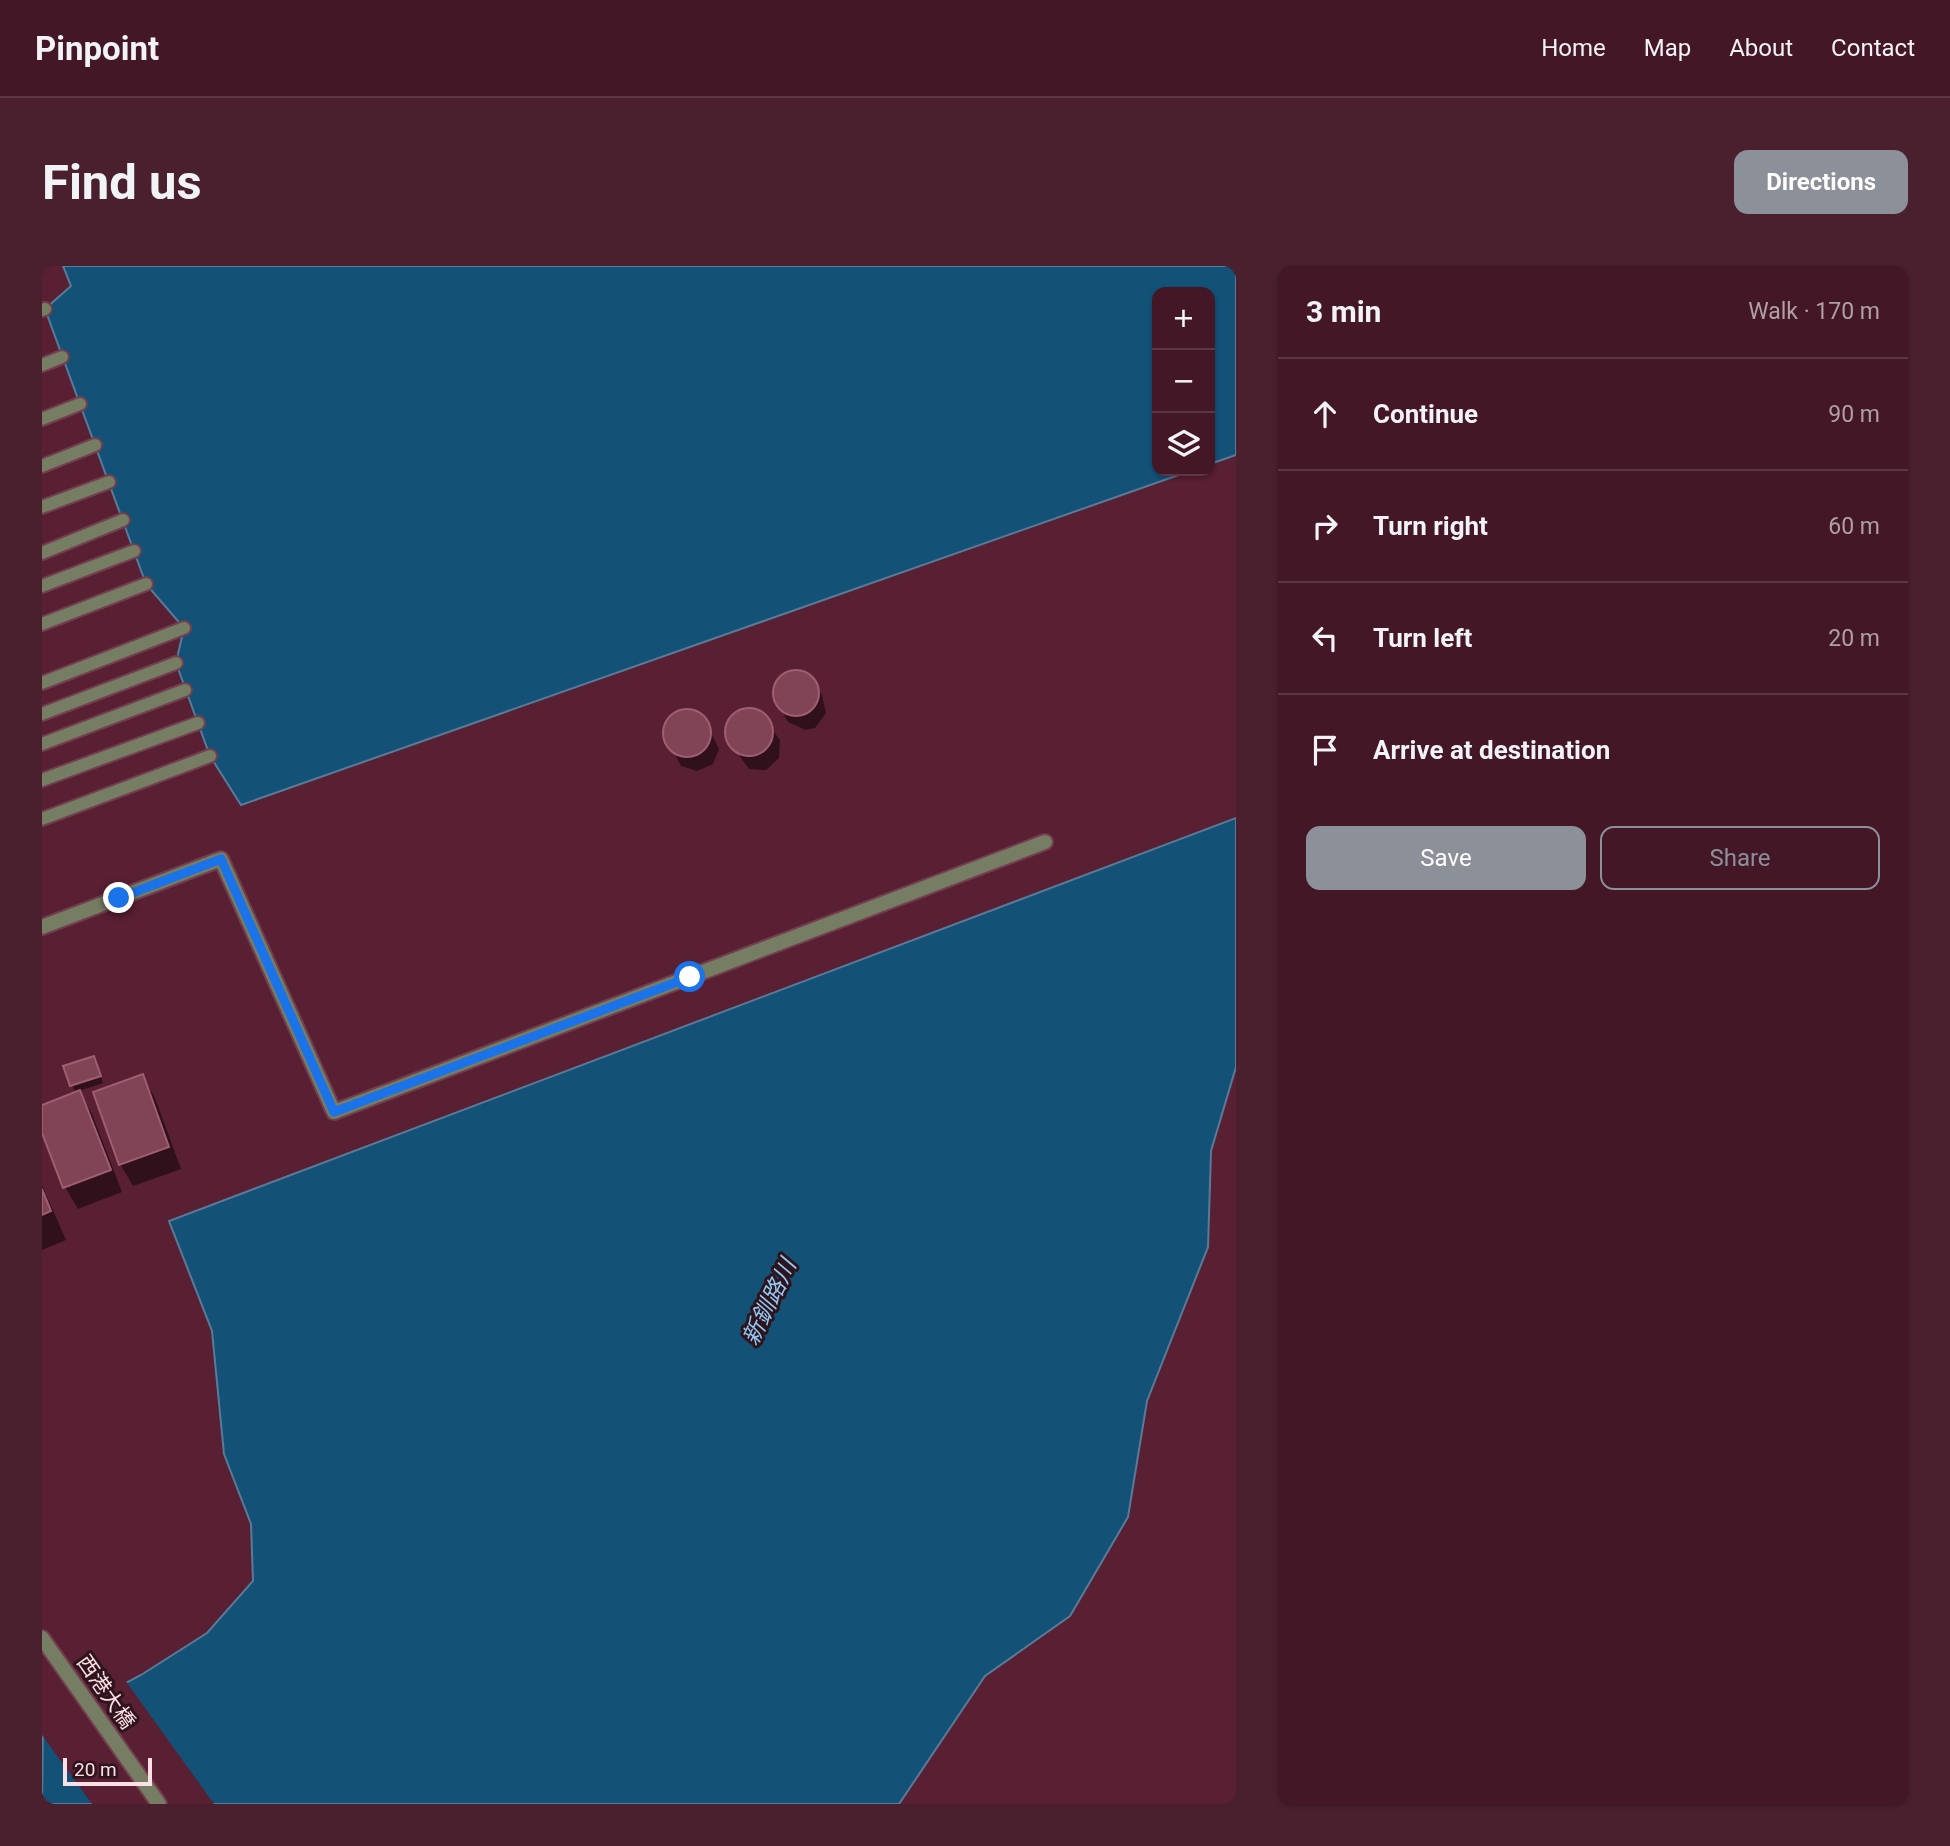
<!DOCTYPE html>
<meta charset="utf-8">
<style>
:root{--surface:#431726;--page:#4a202e;--text:#f1f3f6;--muted:#af9fa7;--line:#5b3643;--accent:#8c9099}
body{margin:0;font-family:Roboto,"Noto Sans JP",sans-serif;background:var(--page);color:var(--text)}
.controls{position:absolute;right:21px;top:21px;display:grid;overflow:hidden;border-radius:14px;box-shadow:0 2px 5px #0004}
.controls button{width:63px;height:63px;display:grid;place-items:center;padding:0;border:0;border-bottom:2px solid var(--line);background:var(--surface);color:var(--text);font:35px sans-serif}
.scale{position:absolute;left:21px;bottom:18px;width:89px;box-sizing:border-box;padding-left:7px;border:4px solid #fcdee5;border-top:0;font-size:19px;line-height:24px;white-space:nowrap;color:#fcdee5;-webkit-text-stroke:5px #2e141c;paint-order:stroke}
.stop{position:absolute;width:21px;height:21px;margin:-16px;border:5px solid #1a73e8;border-radius:50%;background:#fff}
.stop.end{background:#1a73e8;border-color:#fff;box-shadow:0 2px 7px #0008}
.list{margin:0;padding:0;list-style:none}
h2{display:flex;justify-content:space-between;align-items:center;height:91px;margin:0;padding:0 28px;font-size:30px}
h2 small{font-size:23px;font-weight:400;color:var(--muted)}
.list li{display:grid;grid-template-columns:46px 1fr auto;gap:21px;align-items:center;box-sizing:border-box;height:112px;padding:0 28px;border-top:2px solid var(--line)}
.list b{display:block;font-size:26px;white-space:nowrap}
.list em{font-size:23px;font-style:normal;color:var(--muted)}
.actions{display:flex;gap:14px;padding:21px 28px}
.actions a{flex:1;padding:16px 0;border:2px solid var(--accent);border-radius:14px;text-align:center;font-size:24px;color:var(--accent)}
.actions .main{background:var(--accent);color:#fff}
.icon{flex:none;width:38px;height:38px;fill:none;stroke:currentColor;stroke-width:2;stroke-linecap:round;stroke-linejoin:round}
.map{position:relative;flex:none;width:1194px;height:1538px;overflow:hidden;border-radius:14px}
header{display:flex;align-items:center;gap:42px;box-sizing:border-box;height:98px;padding:0 35px;background:var(--surface);border-bottom:2px solid var(--line)}
header strong{font-size:33px}
nav{display:flex;gap:38px;margin-inline-start:auto;font-size:24px}
.intro{display:flex;align-items:center;justify-content:space-between;box-sizing:border-box;height:168px;padding:0 42px}
h1{margin:0;font-size:49px}
.button{padding:18px 32px;border-radius:14px;background:var(--accent);color:#fff;font-size:24px;font-weight:700}
main{display:flex;gap:42px;padding:0 42px}
aside{flex:1;background:var(--surface);border-radius:14px;box-shadow:0 2px 5px #0004}
.map>svg:first-child{display:block}
.water{fill:#135177;stroke:#597b98;stroke-width:2}
.pier{fill:#591f33}
.shadow{fill:#0007}
.building{fill:#814356;stroke:#9f5e71;stroke-width:2}
.lines{fill:none;stroke-linecap:round;stroke-linejoin:round}
.service-casing{stroke:#733e4f;stroke-width:16}
.minor-casing{stroke:#733e4f;stroke-width:18}
.tertiary-casing{stroke:#733e4f;stroke-width:18}
.service{stroke:#757d63;stroke-width:12}
.minor{stroke:#757d63;stroke-width:14}
.tertiary{stroke:#757d63;stroke-width:14}
.route{stroke:#1a73e8;stroke-width:9}
.labels{text-anchor:middle;stroke-width:6;stroke-linejoin:round;paint-order:stroke}
.street-label{font-size:21px;fill:#fcdee5;stroke:#2e141c}
.water-label{font-size:23px;font-style:italic;fill:#92caf5;stroke:#2e141c}
</style>
<header>
<strong>Pinpoint</strong>
<nav><a>Home</a><a>Map</a><a>About</a><a>Contact</a></nav>
</header>
<div class="intro"><h1>Find us</h1><a class="button">Directions</a></div>
<main>
<div class="map">
<svg width="1194" height="1538" viewBox="0 0 1194 1538">
<rect width="100%" height="100%" fill="#591f33"/>
<path class="water" d="M21 0H1194V189L1168 198V26H1115V205H1148L199 539 168 490 134 397 142 362 104 318 3 43 29 20Z
M1194 552V801L1169 885 1166 981 1105 1135 1086 1251 1028 1350 943 1410 857 1538H0L1 1461 99 1409 165 1367 211 1315 209 1258 182 1188 170 1065 127 955Z"/>
<path class="pier" d="M83 1414 172 1538H50L0 1469V1458Z"/>
<path class="shadow" d="M753 405 771 413 780 429 784 447 773 462 764 464 746 456 733 432 737 414Z
M644 444 661 451 677 483 671 498 655 505 639 500 622 468 628 452Z
M700 445 717 446 738 474 737 492 724 504 707 503 686 474 687 457Z
M55 799 61 817 37 825 50 848 80 926 36 943 23 921 0 863V841L34 828 23 801Z
M100 810 113 832 139 903 91 920 78 898Z
M0 919 24 974 0 984Z"/>
<path class="building" d="M731 427a23 23 0 1 1 46 0a23 23 0 1 1-46 0Z
M683 466a24 24 0 1 1 48 0a24 24 0 1 1-48 0Z
M621 467a24 24 0 1 1 48 0a24 24 0 1 1-48 0Z
M52 790 59 810 28 820 21 800Z
M101 808 127 881 77 899 51 826Z
M38 824 69 904 21 922 0 867V839Z
M0 923 9 945 0 949Z"/>
<g class="lines">
<defs>
<path id="service" d="M0 44 3 43
M0 99 20 91
M0 153 38 138
M0 200 53 179
M0 241 67 216
M0 287 81 254
M0 320 92 285
M0 358 104 318
M0 417 142 362
M0 448 134 397
M0 478 143 424
M0 514 156 457
M0 553 168 490"/>
<path id="minor" d="M0 661 179 593 292 846 1003 576"/>
<path id="tertiary" d="M0 1372 117 1538"/>
</defs>
<use href="#service" class="service-casing"/>
<use href="#minor" class="minor-casing"/>
<use href="#tertiary" class="tertiary-casing"/>
<use href="#service" class="service"/>
<use href="#minor" class="minor"/>
<use href="#tertiary" class="tertiary"/>
</g>
<g class="lines">
<path class="route" d="M77 632 179 593 292 846 648 711"/>
</g>
<g class="labels">
<g class="street-label">
<text transform="translate(64 1426) rotate(55)" y="7">西港大橋</text>
</g>
<g class="water-label">
<text transform="translate(727 1036) rotate(-64)" y="8">新釧路川</text>
</g>
</g>
</svg>
<div class="controls">
<button>+</button>
<button>−</button>
<button><svg class="icon" aria-label="layers" viewBox="0 0 24 24"><path d="M12 4l9 5-9 5-9-5zM3 14l9 5 9-5"/></svg></button>
</div>
<div class="scale">20 m</div>
<div class="stop" style="left:648px;top:711px"></div>
<div class="stop end" style="left:77px;top:632px"></div>
</div>
<aside>
<h2>3 min<small>Walk · 170 m</small></h2>
<ul class="list">
<li><svg class="icon" aria-label="ahead" viewBox="0 0 24 24"><path d="M12 20V5M6 11l6-6 6 6"/></svg><div><b>Continue</b></div><em>90 m</em></li>
<li><svg class="icon" aria-label="right" viewBox="0 0 24 24"><path d="M7 20v-9h11M14 6l5 5-5 5"/></svg><div><b>Turn right</b></div><em>60 m</em></li>
<li><svg class="icon" aria-label="left" viewBox="0 0 24 24"><path d="M17 20v-9H6M10 6l-5 5 5 5"/></svg><div><b>Turn left</b></div><em>20 m</em></li>
<li><svg class="icon" aria-label="arrive" viewBox="0 0 24 24"><path d="M6 21V4h12l-3 4 3 4H6"/></svg><div><b>Arrive at destination</b></div></li>
</ul>
<div class="actions"><a class="main">Save</a><a>Share</a></div>
</aside>
</main>
